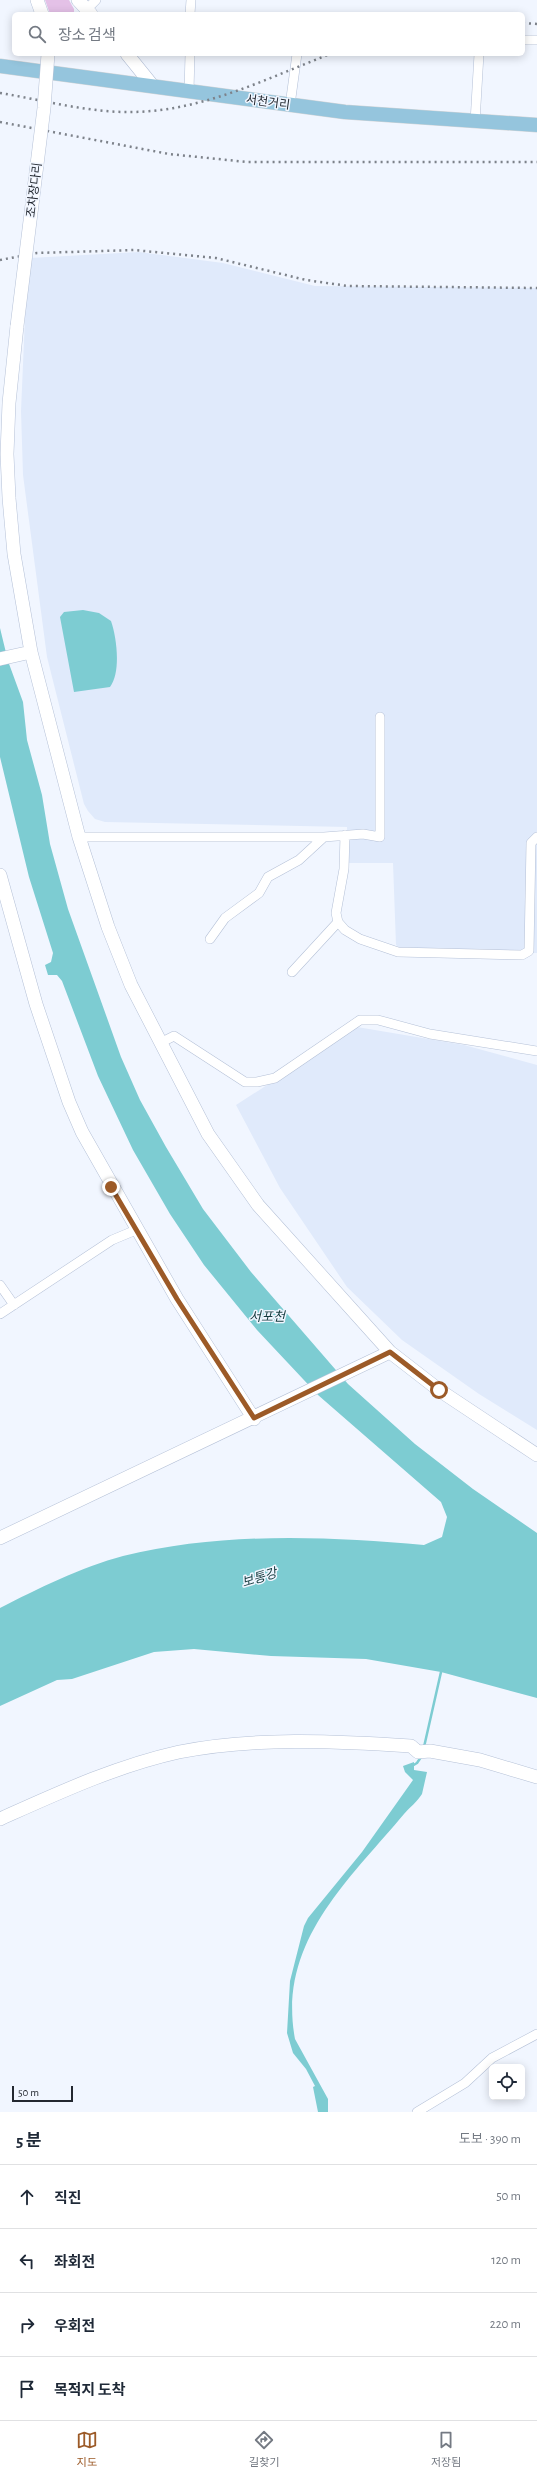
<!DOCTYPE html>
<html lang="ko">
<meta charset="utf-8">
<style>
:root{--surface:#fff;--page:#f2f2f3;--text:#1f2937;--muted:#747a83;--line:#e0e1e3;--accent:#9c5a27}
body{margin:0;font-family:"Alegreya Sans","Noto Sans KR",sans-serif;background:var(--page);color:var(--text)}
.controls{position:absolute;right:12px;bottom:12px;display:grid;overflow:hidden;border-radius:6px;box-shadow:0 2px 10px #0003}
.controls button{width:36px;height:36px;display:grid;place-items:center;padding:0;border:0;border-bottom:1px solid var(--line);background:var(--surface);color:var(--text);font:20px sans-serif}
.scale{position:absolute;left:12px;bottom:10px;width:61px;box-sizing:border-box;padding-left:4px;border:2px solid #232830;border-top:0;font-size:11px;line-height:14px;white-space:nowrap;color:#232830;-webkit-text-stroke:3px #f1f6ff;paint-order:stroke}
.stop{position:absolute;width:12px;height:12px;margin:-9px;border:3px solid #9c5a27;border-radius:50%;background:#fff}
.stop.end{background:#9c5a27;border-color:#fff;box-shadow:0 1px 4px #0008}
.list{margin:0;padding:0;list-style:none}
h2{display:flex;justify-content:space-between;align-items:center;height:52px;margin:0;padding:0 16px;font-size:17px}
h2 small{font-size:13px;font-weight:400;color:var(--muted)}
.list li{display:grid;grid-template-columns:26px 1fr auto;gap:12px;align-items:center;box-sizing:border-box;height:64px;padding:0 16px;border-top:1px solid var(--line)}
.list b{display:block;font-size:15px;white-space:nowrap}
.list em{font-size:13px;font-style:normal;color:var(--muted)}
.icon{flex:none;width:22px;height:22px;fill:none;stroke:currentColor;stroke-width:2;stroke-linecap:round;stroke-linejoin:round}
.map{position:relative;flex:none;width:537px;height:2112px;overflow:hidden}
.search{position:absolute;background:var(--surface);box-shadow:0 2px 10px #0003;left:12px;right:12px;top:12px;height:44px;display:flex;align-items:center;gap:10px;box-sizing:border-box;padding:0 14px;border-radius:6px;color:var(--muted);font-size:15px}
.sheet{height:308px;background:var(--surface)}
nav{display:flex;justify-content:space-around;align-items:center;box-sizing:border-box;height:56px;border-top:1px solid var(--line);background:var(--surface);font-size:11px;color:var(--muted)}
nav a{display:grid;justify-items:center;gap:2px}
nav .on{color:var(--accent)}
.map>svg:first-child{display:block}
.built{fill:#e0eafb}
.green{fill:#e4c1e7}
.water{fill:#7dccd2}
.lines{fill:none;stroke-linecap:round;stroke-linejoin:round}
.stream{stroke:#7dccd2;stroke-width:2.5}
.street-casing{stroke:#b5c1d7;stroke-width:10}
.secondary-casing{stroke:#b5c1d7;stroke-width:14}
.primary-casing{stroke:#d3d4d6;stroke-width:15}
.street{stroke:#fff;stroke-width:9}
.secondary{stroke:#fff;stroke-width:13}
.primary{stroke:#95c5dd;stroke-width:14}
.rail{stroke:#7d828a;stroke-width:2.5;stroke-dasharray:2 4;stroke-linecap:butt}
.secondary-bridge-casing{stroke:#b5c1d7;stroke-width:14;stroke-linecap:butt}
.secondary-bridge{stroke:#fff;stroke-width:13}
.route{stroke:#9c5a27;stroke-width:5}
.labels{text-anchor:middle;stroke-width:3;stroke-linejoin:round;paint-order:stroke}
.street-label{font-size:12px;fill:#232830;stroke:#f1f6ff}
.water-label{font-size:13px;font-style:italic;fill:#133a3d;stroke:#f1f6ff}
</style>
<div class="map">
<svg width="537" height="2112" viewBox="0 0 537 2112">
<rect width="100%" height="100%" fill="#f1f6ff"/>
<path class="built" d="M139 252 223 263 315 286 537 288V953L403 950 396 945 393 863H348L347 827 105 822 95 819 88 811 84 804 47 657 23 475 21 411 26 294 30 258Z
M357 1027 464 1045 537 1065V1430L479 1394 402 1340 347 1287 280 1188 236 1105Z"/>
<path class="green" d="M45 0H69L74 9V14H50Z"/>
<path class="water" d="M83 610 99 613 111 621C117 638 121 673 110 687L74 692 60 617 64 612Z
M0 628 8 661 23 702 27 740 42 795 50 844 68 909 121 1057 140 1100 166 1147 203 1209 251 1272 348 1384 415 1444 473 1489 537 1533V1698L441 1672 366 1659 271 1656 194 1649 154 1652 72 1679 57 1680 0 1706V1608C37 1589 82 1567 123 1556 221 1532 324 1536 424 1545L442 1537 447 1517 441 1502 318 1395 257 1330 204 1265 170 1214 133 1150 98 1076 62 981 57 975H48L45 965 51 962 53 953 29 877 0 757Z
M414 1762V1770L427 1772 422 1794C417 1802 410 1807 404 1814 348 1881 277 1943 295 2039L328 2099V2112H318L313 2087 315 2086 306 2069 293 2053 287 2033 290 1981 304 1926 308 1918 362 1852 413 1780 405 1772 403 1766Z"/>
<g class="lines">
<path class="stream" d="M424 1747 441 1672
M412 1766 417 1763 421 1757"/>
<defs>
<path id="street" d="M87 9 96 0
M190 14 191 0
M523 40H537
M189 91 190 54
M290 105 297 54
M475 122 479 54
M345 835 344 869 336 913 338 922 345 930 360 939 398 952 522 955 529 951 531 843 537 837
M79 837H324L363 834 380 837V717
M210 939 225 918 259 893 268 877 299 860 324 837
M292 972 338 922
M160 1043 174 1036 245 1082H257L275 1078 360 1020H378L430 1034 537 1051
M0 1285 14 1305
M0 1314 112 1240 136 1230
M417 2112 465 2083 492 2058 537 2034"/>
<path id="secondary" d="M37 0 42 14
M78 0 91 14
M127 54 152 85
M17 326 9 403 7 454 9 498 14 554 31 652 79 837 108 927 131 985 208 1134 258 1205 390 1352 439 1390 537 1455
M0 659 31 652
M0 875 36 1004 69 1102 82 1132 177 1299 254 1419
M0 1538 390 1352
M0 1819C58 1793 116 1766 179 1752 252 1737 337 1741 411 1746L418 1752 430 1751 480 1760 537 1777"/>
<path id="primary" d="M0 66 345 112 537 125"/>
</defs>
<use href="#street" class="street-casing"/>
<use href="#secondary" class="secondary-casing"/>
<use href="#primary" class="primary-casing"/>
<use href="#street" class="street"/>
<use href="#secondary" class="secondary"/>
<use href="#primary" class="primary"/>
<path class="rail" d="M523 23 537 24
M0 93C43 100 89 113 133 112 202 111 266 79 330 54
M0 122 169 154 247 162H537
M0 260 37 253 134 250 216 258 306 280 348 286 537 288"/>
<defs>
<path id="secondary-bridge" d="M17 326 44 108 48 54"/>
</defs>
<use href="#secondary-bridge" class="secondary-bridge-casing"/>
<use href="#secondary-bridge" class="secondary-bridge"/>
</g>
<g class="lines">
<path class="route" d="M111 1187 177 1299 254 1418 390 1352 439 1390"/>
</g>
<g class="labels">
<g class="street-label">
<text transform="translate(268 102) rotate(8)" y="4">서천거리</text>
<text transform="translate(34 190) rotate(-83)" y="4">조차장다리</text>
</g>
<g class="water-label">
<text x="267" y="1321">서포천</text>
<text transform="translate(259 1577) rotate(-17)" y="5">보통강</text>
</g>
</g>
</svg>
<div class="controls">
<button><svg class="icon" aria-label="locate" viewBox="0 0 24 24"><circle cx="12" cy="12" r="6"/><path d="M12 2v4M12 18v4M2 12h4M18 12h4"/></svg></button>
</div>
<div class="scale">50 m</div>
<div class="stop" style="left:439px;top:1390px"></div>
<div class="stop end" style="left:111px;top:1187px"></div>
<div class="search"><svg class="icon" aria-label="search" viewBox="0 0 24 24"><circle cx="10" cy="10" r="6"/><path d="M15 15l6 6"/></svg>장소 검색</div>
</div>
<section class="sheet">
<h2>5 분<small>도보 · 390 m</small></h2>
<ul class="list">
<li><svg class="icon" aria-label="ahead" viewBox="0 0 24 24"><path d="M12 20V5M6 11l6-6 6 6"/></svg><div><b>직진</b></div><em>50 m</em></li>
<li><svg class="icon" aria-label="left" viewBox="0 0 24 24"><path d="M17 20v-9H6M10 6l-5 5 5 5"/></svg><div><b>좌회전</b></div><em>120 m</em></li>
<li><svg class="icon" aria-label="right" viewBox="0 0 24 24"><path d="M7 20v-9h11M14 6l5 5-5 5"/></svg><div><b>우회전</b></div><em>220 m</em></li>
<li><svg class="icon" aria-label="arrive" viewBox="0 0 24 24"><path d="M6 21V4h12l-3 4 3 4H6"/></svg><div><b>목적지 도착</b></div></li>
</ul>
</section>
<nav>
<a class="on"><svg class="icon" aria-label="map" viewBox="0 0 24 24"><path d="M3 6l6-2 6 2 6-2v14l-6 2-6-2-6 2zM9 4v14M15 6v14"/></svg>지도</a>
<a><svg class="icon" aria-label="directions" viewBox="0 0 24 24"><path d="M12 3l9 9-9 9-9-9zM9 14v-3h6M13 9l2 2-2 2"/></svg>길찾기</a>
<a><svg class="icon" aria-label="saved" viewBox="0 0 24 24"><path d="M7 4h10v16l-5-4-5 4z"/></svg>저장됨</a>
</nav>
